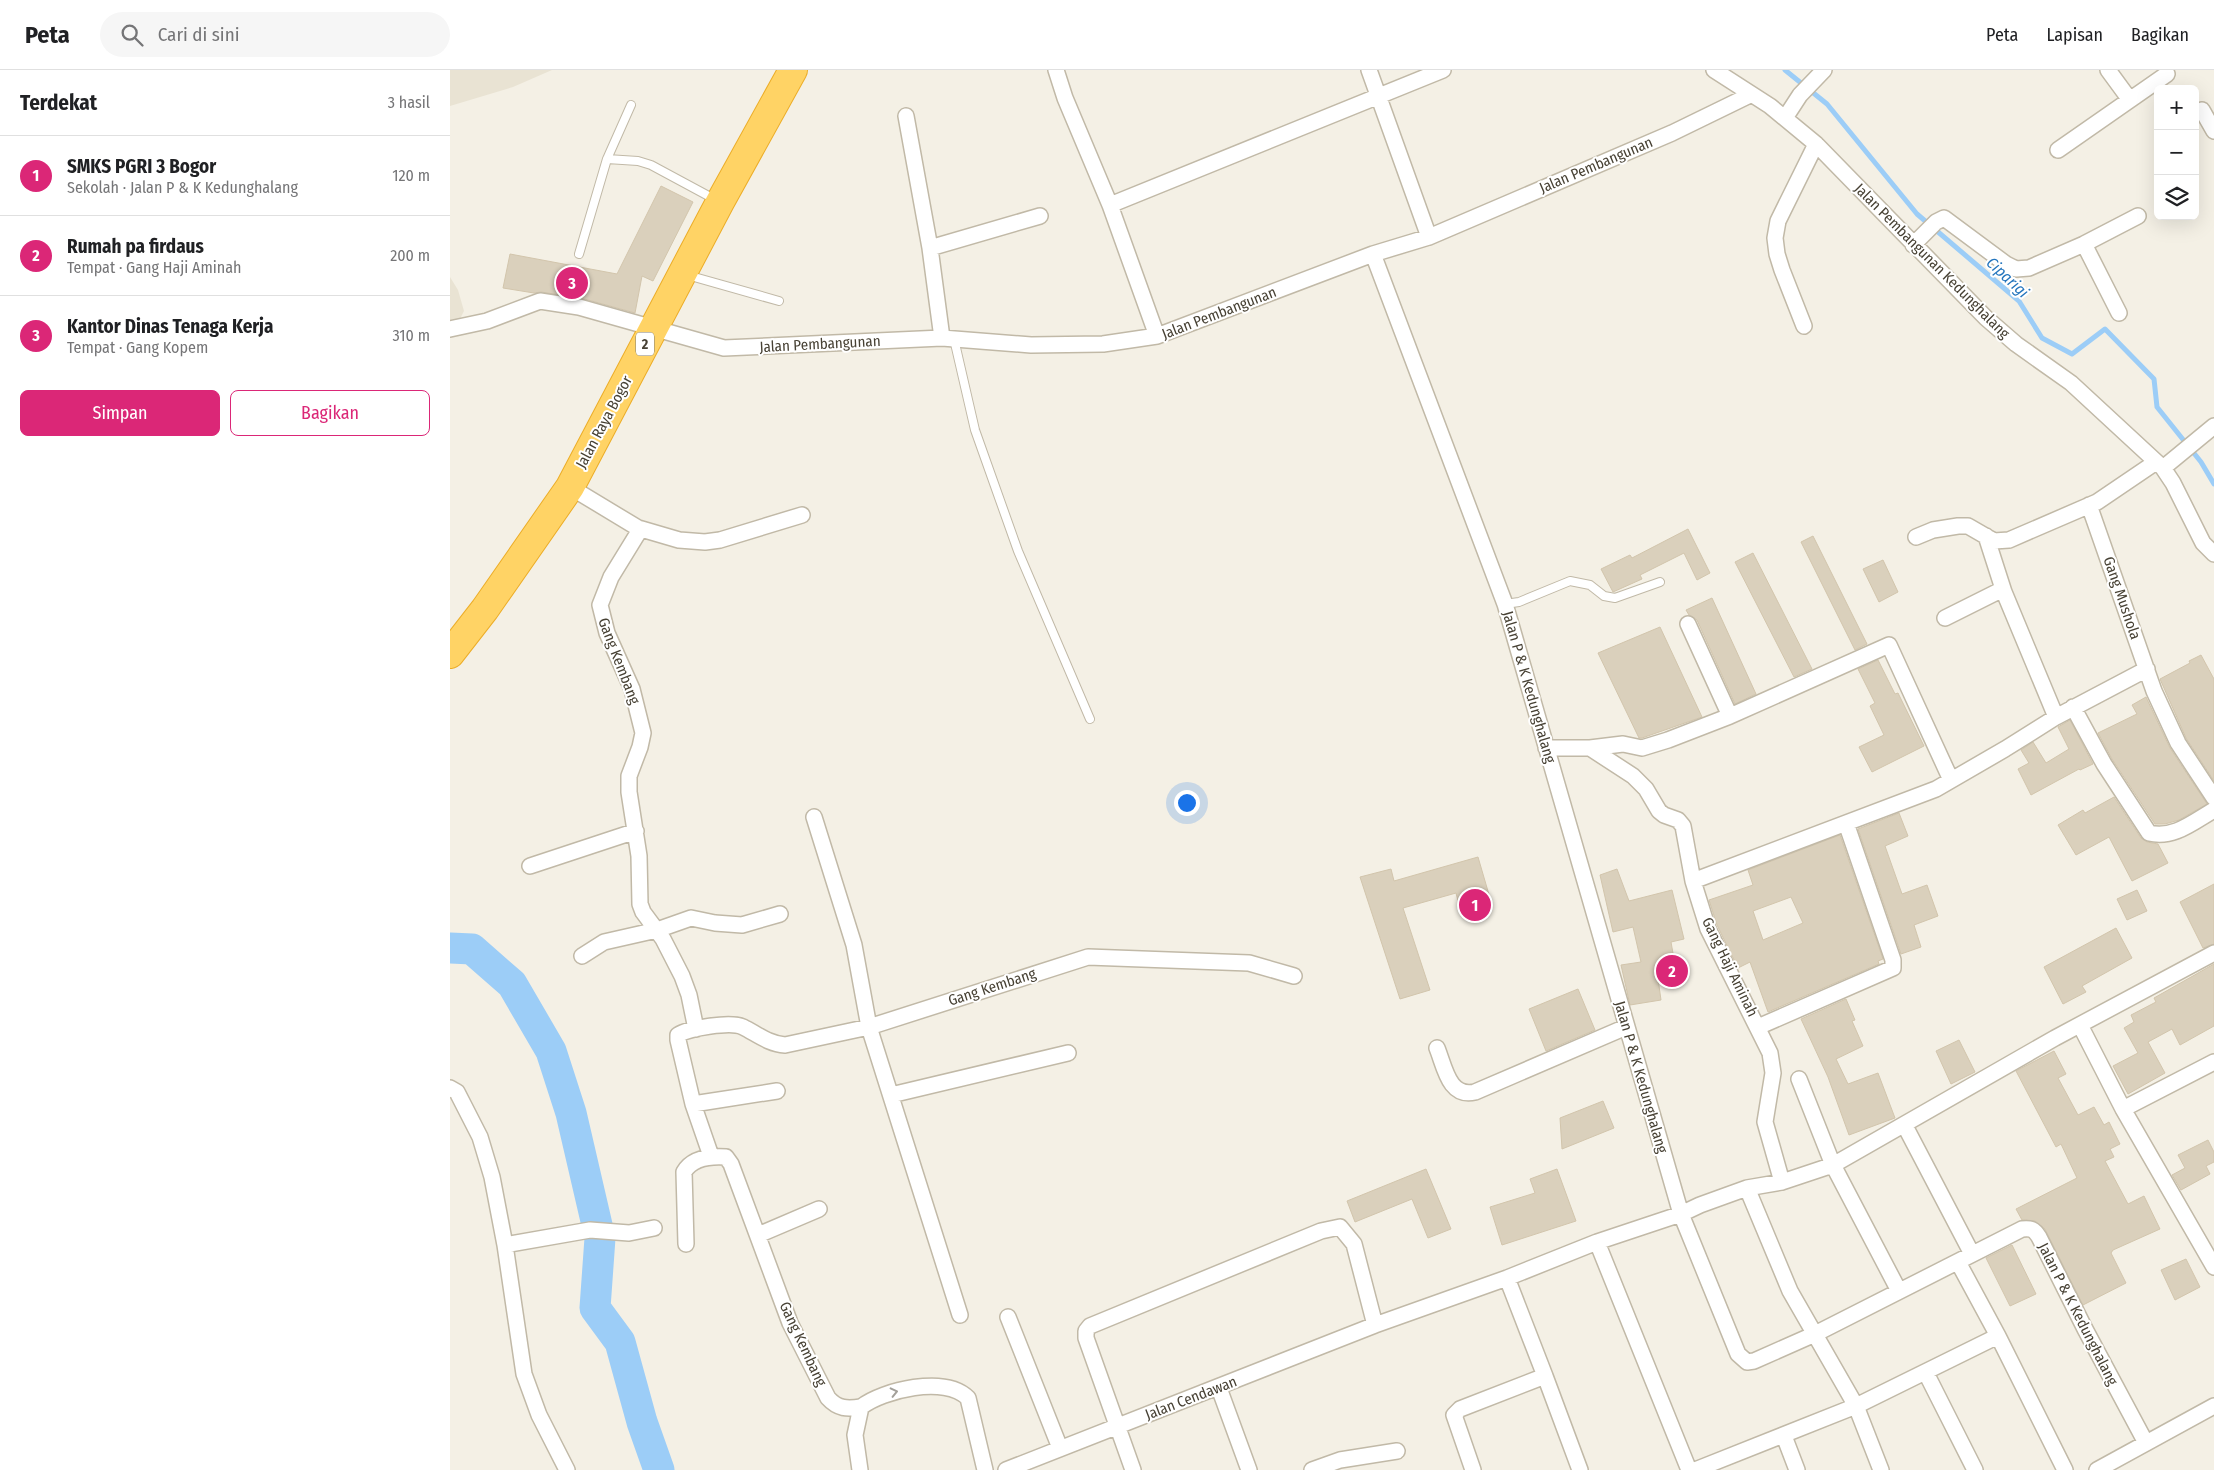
<!DOCTYPE html>
<html lang="id">
<meta charset="utf-8">
<style>
:root{--surface:#fff;--page:#f6f6f6;--text:#202124;--muted:#757577;--line:#e0e0e0;--accent:#db2777}
body{margin:0;font-family:"Fira Sans Condensed",sans-serif;background:var(--page);color:var(--text)}
.controls{position:absolute;right:15px;top:15px;display:grid;overflow:hidden;border-radius:8px;box-shadow:0 5px 20px #0002}
.controls button{width:45px;height:45px;display:grid;place-items:center;padding:0;border:0;border-bottom:1px solid var(--line);background:var(--surface);color:var(--text);font:25px sans-serif}
.you{position:absolute;left:736px;top:732px;width:18px;height:18px;margin:-12px;border:4px solid #fff;border-radius:50%;background:#1a73e8;box-shadow:0 0 0 8px #1a73e833}
.badge{display:grid;place-items:center;width:32px;height:32px;border-radius:50%;background:var(--accent);color:#fff;font-size:16px;font-weight:700}
.pin{position:absolute;translate:-50% -50%;border:2px solid #fff;box-shadow:0 1px 5px #0006}
.list{margin:0;padding:0;list-style:none}
h2{display:flex;justify-content:space-between;align-items:center;height:65px;margin:0;padding:0 20px;font-size:21px}
h2 small{font-size:16px;font-weight:400;color:var(--muted)}
.list li{display:grid;grid-template-columns:32px 1fr auto;gap:15px;align-items:center;box-sizing:border-box;height:80px;padding:0 20px;border-top:1px solid var(--line)}
.list b{display:block;font-size:19px;white-space:nowrap}
.list p{margin:0;font-size:16px;white-space:nowrap;color:var(--muted)}
.list em{font-size:16px;font-style:normal;color:var(--muted)}
.actions{display:flex;gap:10px;padding:15px 20px}
.actions a{flex:1;padding:11px 0;border:1px solid var(--accent);border-radius:8px;text-align:center;font-size:18px;color:var(--accent)}
.actions .main{background:var(--accent);color:#fff}
.icon{flex:none;width:28px;height:28px;fill:none;stroke:currentColor;stroke-width:2;stroke-linecap:round;stroke-linejoin:round}
.map{position:relative;flex:none;width:1764px;height:1400px;overflow:hidden}
header{display:flex;align-items:center;gap:30px;box-sizing:border-box;height:70px;padding:0 25px;background:var(--surface);border-bottom:1px solid var(--line)}
header strong{font-size:24px}
nav{display:flex;gap:28px;margin-inline-start:auto;font-size:18px}
.search{width:350px;height:45px;background:var(--page);display:flex;align-items:center;gap:12px;box-sizing:border-box;padding:0 18px;border-radius:28px;color:var(--muted);font-size:19px}
main{display:flex}
aside{flex:1;background:var(--surface)}
.map>svg:first-child{display:block}
.residential{fill:#e9e3d3}
.lines{fill:none;stroke-linecap:round;stroke-linejoin:round}
.stream{stroke:#9ccdf7;stroke-width:5}
.river{stroke:#9ccdf7;stroke-width:31}
.building{fill:#dad0bc;stroke:#d2c5ac;fill-rule:evenodd}
.lane-casing{stroke:#c1b9a7;stroke-width:10}
.street-casing{stroke:#c1b9a7;stroke-width:18}
.highway-casing{stroke:#ecad28;stroke-width:30}
.lane{stroke:#fff;stroke-width:8}
.street{stroke:#fff;stroke-width:15}
.highway{stroke:#ffd365;stroke-width:28}
.oneway{stroke:#a3a09a}
.labels{text-anchor:middle;stroke-width:4;stroke-linejoin:round;paint-order:stroke}
.shield{fill:#fff;stroke:#7e7a71;stroke-width:1}
.shield-label{font-size:14px;font-weight:bold;fill:#474134}
.street-label{font-size:15px;fill:#474134;stroke:#fff}
.water-label{font-size:16px;font-style:italic;fill:#2375bd;stroke:#fff}
</style>
<header>
<strong>Peta</strong>
<div class="search"><svg class="icon" aria-label="search" viewBox="0 0 24 24"><circle cx="10" cy="10" r="6"/><path d="M15 15l6 6"/></svg>Cari di sini</div>
<nav><a>Peta</a><a>Lapisan</a><a>Bagikan</a></nav>
</header>
<main>
<aside>
<h2>Terdekat<small>3 hasil</small></h2>
<ul class="list">
<li><span class="badge">1</span><div><b>SMKS PGRI 3 Bogor</b><p>Sekolah · Jalan P &amp; K Kedunghalang</p></div><em>120 m</em></li>
<li><span class="badge">2</span><div><b>Rumah pa firdaus</b><p>Tempat · Gang Haji Aminah</p></div><em>200 m</em></li>
<li><span class="badge">3</span><div><b>Kantor Dinas Tenaga Kerja</b><p>Tempat · Gang Kopem</p></div><em>310 m</em></li>
</ul>
<div class="actions"><a class="main">Simpan</a><a>Bagikan</a></div>
</aside>
<div class="map">
<svg width="1764" height="1400" viewBox="0 0 1764 1400">
<rect width="100%" height="100%" fill="#f4f0e5"/>
<path class="residential" d="M0 0H102L63 17 0 36Z
M0 207 8 220 14 241 5 259 0 262Z"/>
<g class="lines">
<path class="stream" d="M1335 0 1377 34 1467 144 1569 231 1592 268 1622 284 1655 259 1704 309 1707 337 1751 392 1764 414"/>
<path class="river" d="M0 878 22 879 62 914 101 981 121 1043 150 1168 145 1238 170 1272 192 1352 209 1400"/>
</g>
<path class="building" d="M211 116 243 132 203 211 192 206 185 243 131 228 91 222 84 223 53 218 60 184 167 204Z
M1238 459 1260 503 1247 510 1234 483 1190 505 1192 509 1163 522 1151 499 1180 485 1182 488Z
M1363 466 1417 574 1405 580 1351 472Z
M1303 483 1362 599 1344 607 1285 492Z
M1433 490 1448 522 1429 532 1413 499Z
M1262 528 1306 624 1285 634 1247 550 1239 545 1236 540Z
M1210 557 1252 647 1192 668H1189L1148 583Z
M1751 585 1764 609V711L1736 668 1710 609 1740 593 1739 591Z
M1428 590 1445 624 1448 623 1474 676 1422 702 1409 677 1434 665 1420 636 1425 633 1408 599Z
M1696 627 1720 678 1757 734 1729 750 1715 754H1705L1662 689 1648 663 1687 644 1682 635Z
M1620 650 1643 694 1630 700 1629 699 1581 725 1568 699 1579 693 1571 680 1583 672 1596 693 1619 679 1608 657Z
M1664 727 1691 768 1697 772 1708 774 1718 793 1682 811 1659 767 1626 785 1608 755 1633 740 1635 743Z
M1449 743 1458 766 1435 776 1452 824 1477 815 1488 846 1464 855 1471 877 1451 884 1408 759Z
M1390 765 1433 889 1428 891 1429 894 1318 942 1300 892 1288 898 1267 855 1259 830 1303 815 1298 800ZM1341 827 1353 853 1313 870 1303 841Z
M1028 787 1042 835 1011 843 1006 823 953 838 980 920 950 929 910 807 941 799 944 811Z
M1167 799 1179 831 1222 820 1234 869 1221 872 1227 906 1208 909 1211 930 1180 935 1171 895 1191 892 1183 857 1163 862 1150 805Z
M1764 814V874L1753 878 1730 832Z
M1687 820 1697 841 1677 850 1667 829Z
M1666 858 1682 888 1632 916 1636 922 1613 934 1594 897Z
M1764 894V956L1730 975 1722 959 1698 972 1715 1003 1678 1024 1663 996 1688 983 1674 958 1684 952 1681 945 1706 932 1704 928Z
M1128 919 1145 960 1096 981 1079 939Z
M1396 929 1405 950 1402 951 1413 976 1386 989 1398 1014 1428 1003 1445 1048 1399 1065 1378 1007 1351 949Z
M1509 970 1525 1002 1501 1014 1486 981Z
M1604 981 1616 1004 1608 1008 1628 1045 1644 1037 1654 1055 1659 1052 1670 1074 1660 1079 1664 1087 1655 1091 1678 1134 1694 1126 1710 1159 1663 1180 1661 1183 1676 1213 1633 1235 1595 1159 1585 1151 1572 1150 1566 1139 1627 1108 1611 1074 1606 1077 1566 1001Z
M1153 1031 1164 1058 1112 1079 1110 1048Z
M1758 1070 1764 1082V1092L1756 1096 1760 1104 1731 1120 1722 1105 1735 1098 1728 1085Z
M976 1099 1001 1159 978 1168 962 1129 905 1152 897 1131Z
M1107 1099 1126 1151 1052 1175 1040 1137 1085 1123 1080 1109Z
M1562 1175 1586 1224 1560 1236 1536 1188Z
M1736 1189 1750 1217 1725 1230 1711 1200Z"/>
<g class="lines">
<defs>
<path id="lane" d="M157 89 181 35
M129 184 157 89 188 91 201 95 266 130
M237 205 329 231
M504 269 525 360 568 481 640 649
M1055 534 1069 532 1120 511 1140 515 1154 526 1165 528 1210 512"/>
<path id="street" d="M606 0 615 28 660 135 707 266
M919 0 979 167
M1264 0 1320 36 1366 74 1536 248 1566 274 1621 313 1713 398 1723 413 1753 473 1764 484
M1658 0 1680 30
M1752 40 1764 61
M456 46 480 178 492 268
M1335 48 1350 25 1374 0
M1608 80 1717 4
M660 135 993 0
M1634 174 1669 243
M1463 175 1486 152 1494 148 1556 194 1566 199 1579 198 1634 174 1688 146
M480 178 590 146
M923 184 1055 534 1231 1144 1288 1284 1297 1292 1304 1291 1365 1264 1572 1159C1581 1158 1584 1159 1589 1167L1635 1259 1696 1373
M1354 256 1332 200 1327 184 1325 168 1328 151 1366 74
M0 259 37 251 90 231 129 237 274 278 492 268 581 275 653 274 707 266 923 184 979 167 1222 63 1300 25
M1713 398 1764 356
M120 417 188 458 229 470 255 472 270 470 352 445
M1639 435 1704 621 1728 673 1764 728
M188 458V463L161 507 150 535 157 563 182 619 193 663 190 677 179 706V722L189 786 190 834 193 842 213 869 232 906 239 925 246 959
M1536 466 1554 522 1606 647
M1466 467 1483 460 1508 456H1518L1544 471 1559 470 1647 432 1706 392
M1495 548 1553 519
M1238 554 1280 646
M1623 637 1654 694 1699 763C1724 769 1743 752 1764 740
M1096 678H1140L1183 706 1196 719 1209 741 1214 745 1228 750 1233 756 1243 811 1258 859 1320 983 1323 1003 1315 1052 1332 1112
M1140 678 1173 674 1192 678 1218 670 1280 646 1439 575 1501 710
M364 747 404 875 419 957 510 1245
M80 796 186 761
M1243 811 1486 719 1555 679 1606 647 1697 599
M132 886 154 872 207 860 241 848 265 853 292 855 330 844
M1630 955 1673 1039 1764 1197
M1308 957 1443 898V890L1396 753
M987 978C995 998 999 1028 1025 1022L1176 957
M1349 1009 1383 1095 1449 1221
M0 1018 7 1022 30 1067 42 1107 55 1175 74 1304 89 1345 117 1400
M441 1025 618 983
M243 1034 327 1021
M1673 1039 1764 992
M1455 1056 1522 1184
M261 1086 243 1034 228 970V965C239 958 281 951 293 957 307 964 319 974 335 975L419 957 638 887 799 893 844 906
M1297 1118 1340 1221 1406 1336 1431 1400
M308 1165 369 1139
M1147 1172 1239 1400
M236 1174 234 1102C242 1088 261 1086 276 1087L281 1094 340 1253 378 1328C388 1339 397 1339 411 1337
M55 1175 140 1160 179 1163 204 1158
M1508 1192 1548 1266 1615 1400
M558 1247 610 1378
M1476 1303 1525 1400
M1095 1306 1130 1400
M769 1318 799 1400
M1334 1366 1347 1400
M410 1400 405 1365 411 1337C433 1320 495 1305 518 1328L535 1400
M556 1400 925 1255 1057 1208 1147 1172 1231 1144 1250 1135 1297 1118 1332 1112 1383 1095 1605 968 1764 883
M683 1400 636 1268V1261L640 1256 871 1161 890 1157 904 1174 925 1255
M862 1400 890 1390 947 1381
M1023 1400 1004 1345 1010 1339 1095 1306 1057 1208
M1245 1400 1406 1336 1548 1266
M1647 1400 1764 1336"/>
<path id="highway" d="M0 584 35 539 120 417 270 132 343 0"/>
</defs>
<use href="#lane" class="lane-casing"/>
<use href="#street" class="street-casing"/>
<use href="#highway" class="highway-casing"/>
<use href="#lane" class="lane"/>
<use href="#street" class="street"/>
<use href="#highway" class="highway"/>
</g>
<defs><path id="oneway-chevron" d="M-2-3.5L2.5 0L-2 3.5" fill="none" stroke-width="1.6" stroke-linecap="round" stroke-linejoin="round" transform="scale(1.25)"/></defs>
<use class="oneway" href="#oneway-chevron" transform="translate(444 1322) rotate(-13)"/>
<g class="labels">
<rect class="shield" x="186" y="262.5" width="18" height="23" rx="4"/>
<g class="shield-label">
<text x="195" y="279">2</text>
</g>
<g class="street-label">
<text transform="translate(1146 95) rotate(-23)" y="5">Jalan Pembangunan</text>
<text transform="translate(1482 191) rotate(45)" y="5">Jalan Pembangunan Kedunghalang</text>
<text transform="translate(769 243) rotate(-21)" y="5">Jalan Pembangunan</text>
<text transform="translate(370 274) rotate(-3)" y="5">Jalan Pembangunan</text>
<text transform="translate(154 352) rotate(-62)" y="5">Jalan Raya Bogor</text>
<text transform="translate(1672 528) rotate(71)" y="5">Gang Mushola</text>
<text transform="translate(169 591) rotate(69)" y="5">Gang Kembang</text>
<text transform="translate(1079 617) rotate(74)" y="5">Jalan P &amp; K Kedunghalang</text>
<text transform="translate(1280 897) rotate(64)" y="5">Gang Haji Aminah</text>
<text transform="translate(542 917) rotate(-18)" y="5">Gang Kembang</text>
<text transform="translate(1191 1007) rotate(74)" y="5">Jalan P &amp; K Kedunghalang</text>
<text transform="translate(1628 1244) rotate(63)" y="5">Jalan P &amp; K Kedunghalang</text>
<text transform="translate(353 1274) rotate(65)" y="5">Gang Kembang</text>
<text transform="translate(741 1328) rotate(-21)" y="5">Jalan Cendawan</text>
</g>
<g class="water-label">
<text transform="translate(1558 207) rotate(43)" y="6">Ciparigi</text>
</g>
</g>
</svg>
<div class="controls">
<button>+</button>
<button>−</button>
<button><svg class="icon" aria-label="layers" viewBox="0 0 24 24"><path d="M12 4l9 5-9 5-9-5zM3 14l9 5 9-5"/></svg></button>
</div>
<div class="you"></div>
<div class="pin badge" style="left:1025px;top:835px">1</div>
<div class="pin badge" style="left:1222px;top:901px">2</div>
<div class="pin badge" style="left:122px;top:213px">3</div>
</div>
</main>
